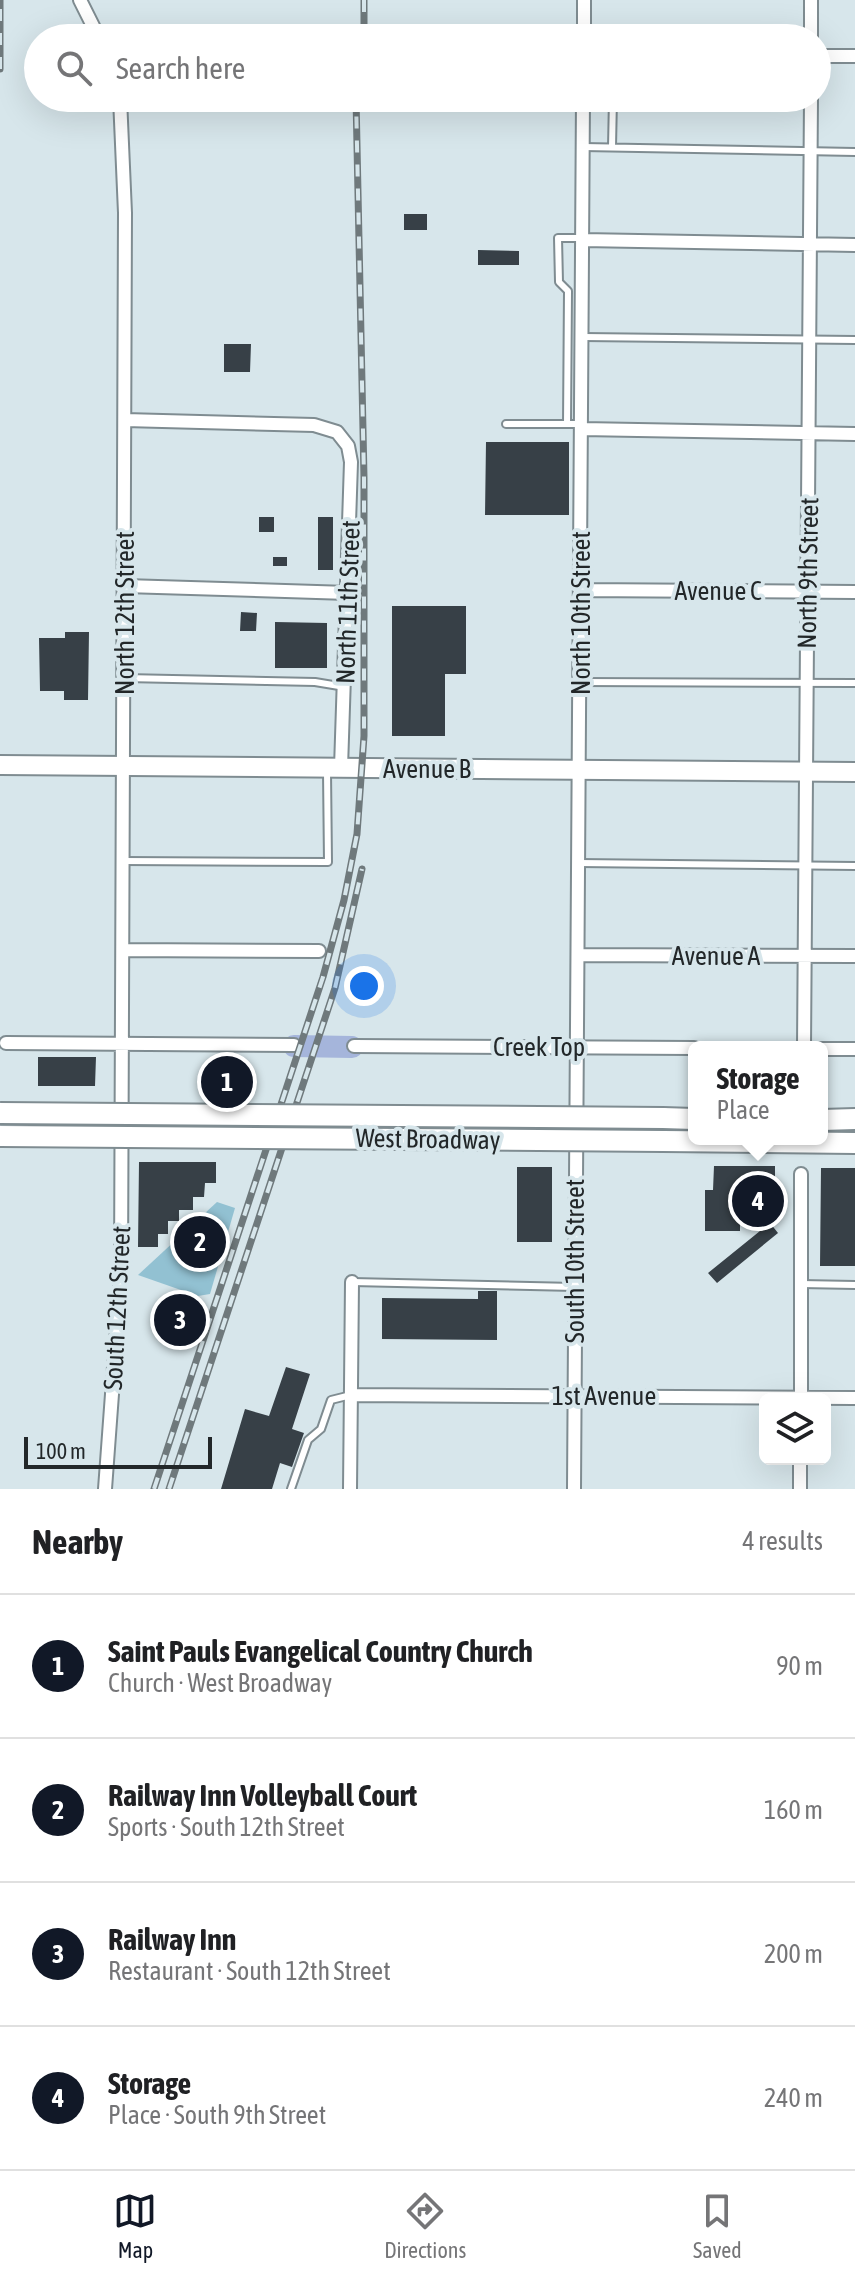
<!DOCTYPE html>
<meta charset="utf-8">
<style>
:root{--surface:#fff;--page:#f2f2f2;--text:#202124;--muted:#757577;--line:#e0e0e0;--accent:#111827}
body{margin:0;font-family:"Asap Condensed",sans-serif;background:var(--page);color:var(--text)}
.controls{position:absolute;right:24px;bottom:24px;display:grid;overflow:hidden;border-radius:12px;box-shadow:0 8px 32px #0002}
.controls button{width:72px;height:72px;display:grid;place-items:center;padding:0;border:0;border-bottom:2px solid var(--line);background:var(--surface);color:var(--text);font:40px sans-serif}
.scale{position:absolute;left:24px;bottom:20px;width:188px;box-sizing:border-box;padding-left:8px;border:4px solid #222729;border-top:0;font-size:22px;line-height:28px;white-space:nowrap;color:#222729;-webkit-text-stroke:6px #d7e6eb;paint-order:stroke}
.you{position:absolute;left:364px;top:986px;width:28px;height:28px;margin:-20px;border:6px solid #fff;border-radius:50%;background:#1a73e8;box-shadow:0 0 0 12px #1a73e833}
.badge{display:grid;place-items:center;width:52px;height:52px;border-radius:50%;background:var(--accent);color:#fff;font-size:26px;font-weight:700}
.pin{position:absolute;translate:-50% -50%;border:4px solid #fff;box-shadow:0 2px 8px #0006}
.popup{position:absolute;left:688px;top:1041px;width:140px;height:104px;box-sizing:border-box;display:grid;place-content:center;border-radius:12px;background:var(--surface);filter:drop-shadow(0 2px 6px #0005);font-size:26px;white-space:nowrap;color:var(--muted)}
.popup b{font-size:30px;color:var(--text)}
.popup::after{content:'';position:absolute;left:50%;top:100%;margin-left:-16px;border:16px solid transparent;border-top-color:var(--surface)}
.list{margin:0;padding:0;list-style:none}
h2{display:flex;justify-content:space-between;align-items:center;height:104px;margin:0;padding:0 32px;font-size:34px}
h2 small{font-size:26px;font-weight:400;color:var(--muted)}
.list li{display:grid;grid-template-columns:52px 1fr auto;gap:24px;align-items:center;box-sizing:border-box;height:144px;padding:0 32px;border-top:2px solid var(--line)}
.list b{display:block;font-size:30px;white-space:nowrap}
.list p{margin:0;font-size:26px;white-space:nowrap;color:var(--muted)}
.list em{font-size:26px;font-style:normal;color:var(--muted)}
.icon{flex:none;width:44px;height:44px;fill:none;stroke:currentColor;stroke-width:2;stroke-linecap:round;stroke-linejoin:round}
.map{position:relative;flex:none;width:855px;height:1489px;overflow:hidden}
.search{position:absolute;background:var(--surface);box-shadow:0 8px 32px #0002;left:24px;right:24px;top:24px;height:88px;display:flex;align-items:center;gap:20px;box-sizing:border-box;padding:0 28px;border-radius:44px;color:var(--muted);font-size:30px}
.sheet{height:680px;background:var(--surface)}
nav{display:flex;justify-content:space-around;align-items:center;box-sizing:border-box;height:112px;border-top:2px solid var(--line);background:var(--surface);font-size:22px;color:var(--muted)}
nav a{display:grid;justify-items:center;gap:4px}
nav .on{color:var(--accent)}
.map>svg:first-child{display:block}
.green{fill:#92c1d2}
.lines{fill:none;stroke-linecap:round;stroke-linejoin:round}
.river{stroke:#a5b5db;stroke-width:22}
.building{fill:#374047}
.lane-casing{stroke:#7f8c91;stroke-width:10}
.street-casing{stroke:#7f8c91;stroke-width:16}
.secondary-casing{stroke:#7f8c91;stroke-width:22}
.primary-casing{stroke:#7f8c91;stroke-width:24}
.lane{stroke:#fff;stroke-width:6}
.street{stroke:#fff;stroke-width:12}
.secondary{stroke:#fff;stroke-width:18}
.primary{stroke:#fff;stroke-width:20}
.rail-casing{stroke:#6f797c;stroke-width:7}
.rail{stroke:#d7e6eb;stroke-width:4;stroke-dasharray:12;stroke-linecap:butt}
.primary-bridge-casing{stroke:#7f8c91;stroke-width:24;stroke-linecap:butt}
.primary-bridge{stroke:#fff;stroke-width:20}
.labels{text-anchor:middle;stroke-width:8;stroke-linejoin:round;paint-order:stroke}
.street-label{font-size:26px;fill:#222729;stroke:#d7e6eb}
</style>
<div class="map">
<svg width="855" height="1489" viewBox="0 0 855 1489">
<rect width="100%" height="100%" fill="#d7e6eb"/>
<path class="green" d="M217 1202 235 1208 210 1294 198 1296 138 1275Z"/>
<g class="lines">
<path class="river" d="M294 1046 352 1047"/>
</g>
<path class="building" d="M404 214H427V230H404Z
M478 250 519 251V265H478Z
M224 344H251L250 372H224Z
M486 442H569V515H485Z
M259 517H274V532H259Z
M318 517H333V570H318Z
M273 557H287V566H273Z
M392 606H466V674H445V736H392Z
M241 612 257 613 256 631H240Z
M275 622 327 623V668H275Z
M65 632H89L88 700H64V691H40L39 638H65Z
M38 1057H96L95 1086H38Z
M139 1162H216V1183H205L204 1197H193V1210H179V1221H168V1234H158V1247H138Z
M714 1166H775V1178H765V1211H740V1231H705V1190H713Z
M517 1167H552V1242H517Z
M821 1168H855V1266H820Z
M770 1223 778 1233 717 1283 708 1273Z
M180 1291 197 1297 180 1350 164 1344Z
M478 1291H497V1340L382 1339V1298L478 1299Z
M286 1367 310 1374 292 1429 304 1433 292 1467 280 1463 272 1489H221L245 1409 269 1416Z"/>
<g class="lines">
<defs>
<path id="lane" d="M583 147 855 152
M612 147 613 98
M583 337 855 340
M506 424H582
M567 424 568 291 559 282 558 238H583
M125 678 315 682 345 687
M580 682 855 683
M123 861 328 862 327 772
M578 863 855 866
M352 1282 575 1287
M801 1284 855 1285
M291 1489 308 1440 321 1429 331 1400 351 1395"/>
<path id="street" d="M80 0 99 38
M584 0V38
M811 38V0
M817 56H855
M583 240 855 245
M125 420 314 425 337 432 348 446 351 462 341 768
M582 429 855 434
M125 586 348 593
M581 590 855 592
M123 950 319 951
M578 955 855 956
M6 1043 294 1045
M354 1046 694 1048
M804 1047 811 98
M822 1049H855
M353 1395 855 1398
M801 1399V1174
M105 1489 121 1272 125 213 120 98
M350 1489 352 1282
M574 1489 583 98
M800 1489V1459"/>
<path id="secondary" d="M0 765 855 772"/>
<path id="primary" d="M663 1118 694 1119
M822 1120 855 1119
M663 1141 855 1143"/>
</defs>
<use href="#lane" class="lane-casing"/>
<use href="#street" class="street-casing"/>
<use href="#secondary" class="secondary-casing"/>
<use href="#primary" class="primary-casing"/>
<use href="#lane" class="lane"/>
<use href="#street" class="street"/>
<use href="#secondary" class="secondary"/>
<use href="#primary" class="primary"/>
<defs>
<path id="rail" d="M364 0V38
M0 69V0
M154 1489 323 977 344 900 357 834 364 736V478L356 98
M169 1489 335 988 362 869"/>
</defs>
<use href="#rail" class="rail-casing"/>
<use href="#rail" class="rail"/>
<defs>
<path id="primary-bridge" d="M0 1113 663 1118
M0 1136 663 1141"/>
</defs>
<use href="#primary-bridge" class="primary-bridge-casing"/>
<use href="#primary-bridge" class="primary-bridge"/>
</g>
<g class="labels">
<g class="street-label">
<text transform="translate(808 573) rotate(-89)" y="9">North 9th Street</text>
<text x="718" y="600">Avenue C</text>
<text transform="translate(348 602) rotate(-88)" y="9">North 11th Street</text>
<text transform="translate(125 613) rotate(-90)" y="9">North 12th Street</text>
<text transform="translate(581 613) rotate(-90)" y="9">North 10th Street</text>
<text x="427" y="778">Avenue B</text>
<text x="716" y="965">Avenue A</text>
<text x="539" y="1056">Creek Top</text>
<text transform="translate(428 1139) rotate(1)" y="9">West Broadway</text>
<text transform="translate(575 1261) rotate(-90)" y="9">South 10th Street</text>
<text transform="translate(117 1308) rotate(-87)" y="9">South 12th Street</text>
<text x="604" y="1405">1st Avenue</text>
</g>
</g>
</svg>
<div class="controls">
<button><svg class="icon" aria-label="layers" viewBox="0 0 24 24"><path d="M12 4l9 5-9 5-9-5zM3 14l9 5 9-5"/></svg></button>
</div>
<div class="scale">100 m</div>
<div class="you"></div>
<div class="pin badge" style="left:227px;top:1082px">1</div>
<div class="pin badge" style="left:200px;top:1242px">2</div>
<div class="pin badge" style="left:180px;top:1320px">3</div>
<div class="pin badge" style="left:758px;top:1201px">4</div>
<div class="popup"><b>Storage</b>Place</div>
<div class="search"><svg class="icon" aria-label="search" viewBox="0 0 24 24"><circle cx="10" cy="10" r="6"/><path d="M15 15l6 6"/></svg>Search here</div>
</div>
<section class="sheet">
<h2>Nearby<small>4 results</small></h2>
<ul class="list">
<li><span class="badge">1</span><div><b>Saint Pauls Evangelical Country Church</b><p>Church · West Broadway</p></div><em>90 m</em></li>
<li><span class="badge">2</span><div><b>Railway Inn Volleyball Court</b><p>Sports · South 12th Street</p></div><em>160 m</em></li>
<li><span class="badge">3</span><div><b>Railway Inn</b><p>Restaurant · South 12th Street</p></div><em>200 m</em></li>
<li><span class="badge">4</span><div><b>Storage</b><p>Place · South 9th Street</p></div><em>240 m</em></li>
</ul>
</section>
<nav>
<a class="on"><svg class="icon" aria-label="map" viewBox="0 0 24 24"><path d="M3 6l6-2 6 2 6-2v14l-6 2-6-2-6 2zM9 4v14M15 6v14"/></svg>Map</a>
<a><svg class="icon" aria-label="directions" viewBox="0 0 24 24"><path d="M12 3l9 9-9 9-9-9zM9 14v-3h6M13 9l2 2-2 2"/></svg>Directions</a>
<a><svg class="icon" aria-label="saved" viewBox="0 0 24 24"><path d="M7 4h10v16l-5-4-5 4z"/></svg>Saved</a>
</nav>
